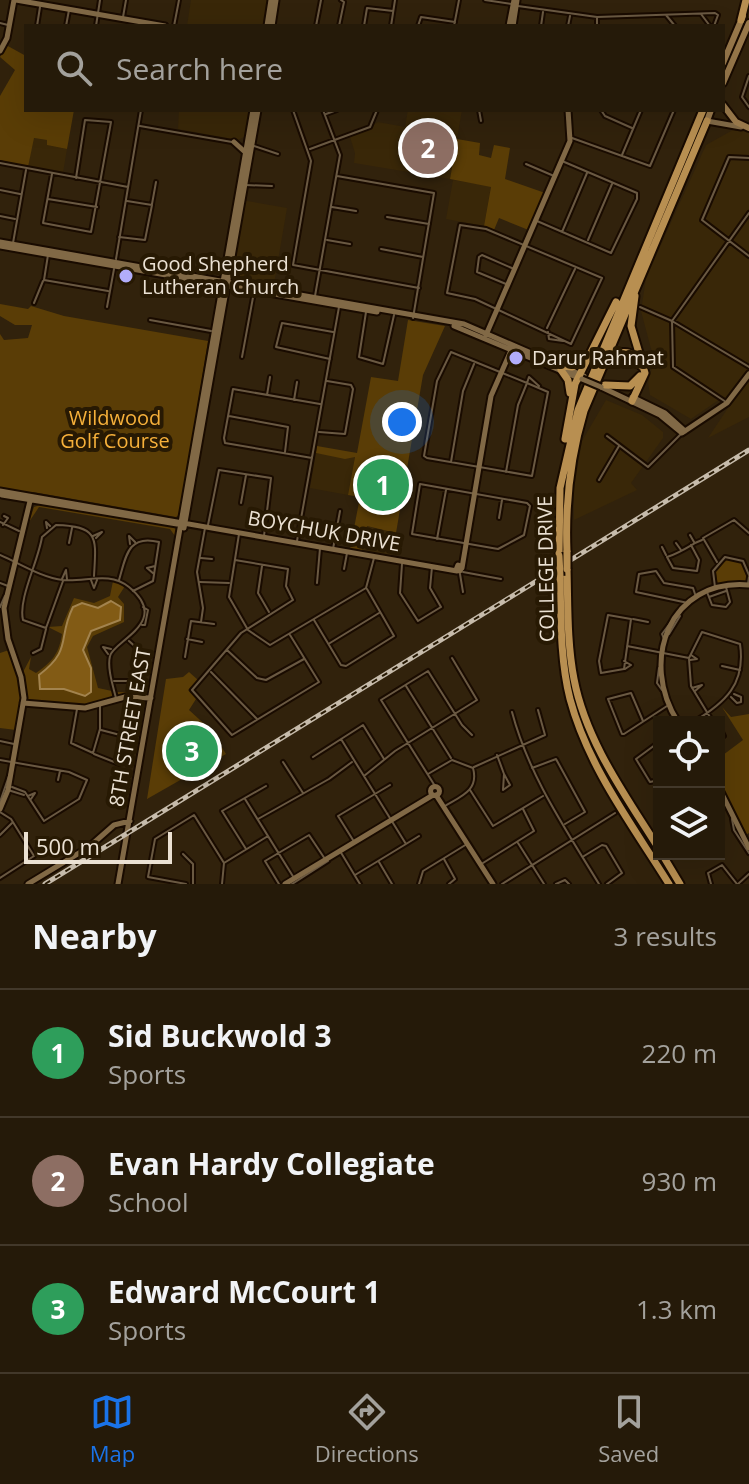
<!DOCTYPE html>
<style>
:root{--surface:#251a09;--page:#2d2312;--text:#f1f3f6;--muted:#a3a19c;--line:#42382a;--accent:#1a73e8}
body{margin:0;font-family:"Open Sans",sans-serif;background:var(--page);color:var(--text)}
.controls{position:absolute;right:24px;bottom:24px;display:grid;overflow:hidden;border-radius:0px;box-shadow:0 8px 32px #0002}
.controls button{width:72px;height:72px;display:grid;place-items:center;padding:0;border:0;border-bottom:2px solid var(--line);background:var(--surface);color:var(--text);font:40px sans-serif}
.scale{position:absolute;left:24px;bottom:20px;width:148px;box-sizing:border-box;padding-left:8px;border:4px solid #ebe1d3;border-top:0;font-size:22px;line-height:28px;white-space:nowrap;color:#ebe1d3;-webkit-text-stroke:6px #271903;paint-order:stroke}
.you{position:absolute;left:402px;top:422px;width:28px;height:28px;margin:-20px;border:6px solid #fff;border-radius:50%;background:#1a73e8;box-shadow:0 0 0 12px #1a73e833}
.badge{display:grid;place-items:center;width:52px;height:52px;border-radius:50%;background:var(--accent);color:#fff;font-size:26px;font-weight:700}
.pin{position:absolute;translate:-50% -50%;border:4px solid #fff;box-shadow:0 2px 8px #0006}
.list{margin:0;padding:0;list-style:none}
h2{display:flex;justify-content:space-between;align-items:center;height:104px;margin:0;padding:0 32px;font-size:34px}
h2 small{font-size:26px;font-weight:400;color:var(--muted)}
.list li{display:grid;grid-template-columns:52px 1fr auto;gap:24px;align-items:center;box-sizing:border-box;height:128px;padding:0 32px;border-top:2px solid var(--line)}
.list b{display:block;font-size:30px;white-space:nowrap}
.list p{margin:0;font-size:26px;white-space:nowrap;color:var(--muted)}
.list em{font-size:26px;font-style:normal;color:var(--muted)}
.icon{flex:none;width:44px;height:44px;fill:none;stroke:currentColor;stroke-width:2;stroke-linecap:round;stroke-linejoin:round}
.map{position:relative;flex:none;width:749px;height:884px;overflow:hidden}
.search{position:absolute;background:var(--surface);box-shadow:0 8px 32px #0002;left:24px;right:24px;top:24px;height:88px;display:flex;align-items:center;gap:20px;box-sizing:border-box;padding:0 28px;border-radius:0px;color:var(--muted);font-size:30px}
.sheet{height:488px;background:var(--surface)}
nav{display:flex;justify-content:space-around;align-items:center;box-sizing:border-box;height:112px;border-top:2px solid var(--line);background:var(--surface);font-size:22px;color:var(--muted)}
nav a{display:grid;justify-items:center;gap:4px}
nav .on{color:var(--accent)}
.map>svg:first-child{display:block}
.built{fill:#392708}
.green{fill:#5a3d06}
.water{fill:#825b15;stroke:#a2834e;stroke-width:2}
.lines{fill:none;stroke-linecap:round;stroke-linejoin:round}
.street-casing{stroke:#190b00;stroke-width:6}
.secondary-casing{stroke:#190b00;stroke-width:9}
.primary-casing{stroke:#190b00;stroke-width:10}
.highway-casing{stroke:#190b00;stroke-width:11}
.street{stroke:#6a5942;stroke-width:2}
.secondary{stroke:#816946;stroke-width:5}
.primary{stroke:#99794b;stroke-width:6}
.highway{stroke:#b88f51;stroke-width:7}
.rail-casing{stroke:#c6bbab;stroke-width:5}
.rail{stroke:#271903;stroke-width:2;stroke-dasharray:6;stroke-linecap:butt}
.secondary-bridge-casing{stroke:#190b00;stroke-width:9;stroke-linecap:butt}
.highway-bridge-casing{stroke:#190b00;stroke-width:11;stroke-linecap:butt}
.secondary-bridge{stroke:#816946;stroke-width:5}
.highway-bridge{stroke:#b88f51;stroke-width:7}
.poi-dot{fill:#b2adfa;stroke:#271903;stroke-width:3}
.labels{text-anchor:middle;stroke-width:8;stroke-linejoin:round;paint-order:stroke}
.poi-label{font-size:20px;fill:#ebe1d3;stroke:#271903;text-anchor:start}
.park-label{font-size:20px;fill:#f6b03a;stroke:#271903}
.street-label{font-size:20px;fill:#ebe1d3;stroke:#271903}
</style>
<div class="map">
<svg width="749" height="884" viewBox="0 0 749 884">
<rect width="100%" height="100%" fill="#31220c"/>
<path class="built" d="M191 0H271L267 26H187Z
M179 110H251L246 136 238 140 178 129Z
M408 110H462L450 179 354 163 355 153 350 137 378 122 405 127Z
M733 130 749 132V417L708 438 732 402 723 397 691 419 650 395 648 383 654 360 641 311 646 278 706 145Z
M33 138 48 140V145L67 149 63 173 28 167Z
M453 180 491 186 484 226 446 219Z
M242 200 287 208 273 290 232 280 229 272Z
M606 400 642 415 663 432V438L631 483 637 490 574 520V488L582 441Z
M316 453 355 457 348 495 310 488Z
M366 526 396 533 391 556 362 551Z"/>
<path class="green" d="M6 45 26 56V110H74L67 149 47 145V140L34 138 28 167 0 160V96L15 70 0 57Z
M457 139 480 143 479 155 491 158 494 145 510 148 505 179 548 194 531 231 499 218 494 230 484 226 491 187 450 179Z
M0 304 28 309 31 306 64 316 208 341 180 514 176 517 33 492 31 497 0 491V334L4 340 28 338 32 325H15L0 316Z
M408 320 445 326 423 375 396 533 367 526 362 551 350 549 360 497 348 495 355 457 345 459 316 453 317 446 357 453 371 377 398 381Z
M43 504 168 524 176 529 177 533 147 694 119 696 117 692 144 693 148 688 175 536 170 529 39 507 29 522 34 507Z
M730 558 744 564 747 581 718 586 715 568Z
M113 581 125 586 118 597 124 604V622L93 636 87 647 98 688 112 691V697L81 706 26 699 23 672 31 657 29 669 36 673C52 662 59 654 62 634L48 627 62 626 74 598 94 603 110 596Z
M9 650 22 692 16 730 0 728V653Z
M189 672 198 680 188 690 196 699 189 710 211 730 226 754 147 799 166 679 183 677Z
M722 707 731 717 749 714V833L744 836 719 785V758L743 740Z"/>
<path class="water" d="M111 601 121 607 120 620 91 631 83 650 91 668V692L85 696 64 689H40L39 675C73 649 57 639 73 607L82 603 98 608Z"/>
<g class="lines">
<defs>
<path id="street" d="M485 0 512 4
M518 6 597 17 715 13 718 15 714 26
M701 14 710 26
M666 15 675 26
M123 17 126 0
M0 23 8 25
M37 26 40 7
M66 26 69 10
M96 26 100 0
M174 26 179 0
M316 26 321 0
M339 26 344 2 341 0
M364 26 367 8 393 11
M391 26 395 0
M418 26 421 17 455 22
M454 26 459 0
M541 26 543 12
M568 26 570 16
M597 26V18
M749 76 742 97 749 107
M293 110 311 161 293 265 419 288
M479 110 481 121
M601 110 605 116 632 128
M326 114 337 110
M140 126 232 142
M572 138 650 166 674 110
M254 146 278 154
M310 149 370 127 377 110
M622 155 641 110
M749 158 729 157 702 220 749 256
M0 163 128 187
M526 164 554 176
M52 174 43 223 91 232 111 122 85 120 76 178
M337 176 434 193 413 318
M245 185 272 186
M0 190 20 194
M48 199 97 207
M152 204 156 182
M332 207 356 211
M0 216 15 219
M387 217 429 224
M537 221 611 253 637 199V193L562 161
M460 225 486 229 602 278 571 344 475 299 447 293Z
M562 232 587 173
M119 237 145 240 152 205 127 201
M327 240 350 244
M588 240 612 184
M13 243 26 170
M381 249 423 257
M48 255 44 280 108 291
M116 259 141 110
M506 284 477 272 479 257 482 255 514 269
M315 296 340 155 323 110
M34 303 43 281
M107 307 114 269
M640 307 672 321 749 367
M366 312 359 357 383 364 394 315
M150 320 211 331
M547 328 575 269
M548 332 549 339 563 341
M242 357 254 292
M330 359 276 347 282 323 333 332
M267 395 270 377
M294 400 297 382
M726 402 673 367 672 321 749 213
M229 416 288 427 285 452
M319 432 345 434 353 389 351 385 327 381
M607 436 648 467 681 434
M312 458 225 443 224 438 233 389 320 404
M451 462 463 391 474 364
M506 472 518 405 527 383 451 352 437 381 424 456 427 458 532 476 548 392 527 383 529 377 539 386
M599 480 619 446
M420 484 527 503 530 506 524 535 498 549 412 534Z
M241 503 246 475
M499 518 502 500
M0 522 19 531
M3 525 8 518 4 516
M208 525 219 470 271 478 264 536
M47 528 46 522 50 526
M239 534 229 597 248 630 270 645 366 588 374 558
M690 535 694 542
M93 536 102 532 96 538
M437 539 446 490
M297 541 339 307
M69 543 72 528
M676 543 681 550
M130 544 129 536 135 542
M691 545 699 560 697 571 673 568 667 557C677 554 685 549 695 543L702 540
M662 547 666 555
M333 549 340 511
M0 555C19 563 42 578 63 580 87 582 109 571 129 587 172 622 113 641 110 656 107 668 113 686 116 698
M201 558 212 559
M235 560 288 569 286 586 293 600 241 633 192 690 232 735 319 682 290 635
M717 562 703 538 734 520 749 533
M402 564 400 593 418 621 441 607 430 588 432 567
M262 566 258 593 269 612
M344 569 347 553
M463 572 501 579
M154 574 147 568 155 566
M460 574 463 592
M62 579 66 570 67 579
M91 580 94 588 97 580
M119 580C126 556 128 534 159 542L153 581 133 591
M63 581 46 628 23 620C18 599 38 562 42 537L56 525C100 526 96 539 94 576
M200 582 229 583
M0 583 8 586
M317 583 320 548
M748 584 749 577
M715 587 713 571 725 557 743 561 749 575
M707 592 712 605 726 607 730 602 726 587
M709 597 726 591
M688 603 636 592 639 574 656 571 664 583 693 588 696 597
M0 607 5 596
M608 615 631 619 624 669 601 673 599 661Z
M633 619 648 622
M314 620 341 665 346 666 394 636 367 589
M201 622 203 608 197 572 205 528
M142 625H145L148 610 143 607
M669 634 680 616
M187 639 202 642
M664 639 662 634 671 622
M129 641 139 650
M330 643 379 613
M627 646 689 658 702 632 740 644C746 684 725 703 693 722
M227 650 257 678 266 680 304 659
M33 653 41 649 46 629
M108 654 103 647 111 649
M185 657 191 621 214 624
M689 659 691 686 713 722
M690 660 697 659 691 655
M624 661 631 665 625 669
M722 666 740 670
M659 668 657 683 662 690
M211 672 257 719
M114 681H136L137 677 132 678
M406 686 451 758
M692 688 702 685 695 691
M731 697 737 703 741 702V697L734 694
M77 709 71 743 93 753 100 729V706
M512 712C529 776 565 828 599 884
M643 721 631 693 608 699 622 734H624L667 706
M719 726 724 736 719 740
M101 730 124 736 129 718
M341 739 406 844 355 875
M0 741 14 744
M659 742 636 759 650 782 659 780
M94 754 119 764
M497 755 504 774 503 790 510 785 504 774
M313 757 363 725 384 759
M0 760 69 772 87 780 79 799 44 821 25 792 12 787
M283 762 303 793
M474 767 545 735 538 710
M532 768 556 759 585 812 565 824
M428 774 452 760 473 768C479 790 462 796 445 806
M364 776 395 751 477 700 452 658
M58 780 60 771
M435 786 381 700 428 671 462 725 472 735
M8 790 24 795
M470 790 493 826 543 796
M28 796 35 793 31 799
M245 799 294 878
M0 802 10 773
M0 812 11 819 34 856 0 878
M258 819 329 779 352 762
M732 819 734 830 749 853
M0 835 12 823
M353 840 338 816 390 785
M518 843 544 884
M406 844 419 836
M246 849 222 811 266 786
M340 851 360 884
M183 854 193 864V884
M584 856 602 845 606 846 622 873 607 884
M444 859 455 879 449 884
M379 862 392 884
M483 863 534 831 523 809
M186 884 148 877 155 839 194 815 224 863
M222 884 224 863 268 836
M279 884 265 861 309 835 325 859
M292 884 328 861
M419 884 423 871 467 844
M502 884 615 813
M556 884 565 880 569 884
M711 884 708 873 722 865 737 884
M738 884 749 874"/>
<path id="secondary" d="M16 0 165 26
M267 26 271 0
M272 26 276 0
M509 26 514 0
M513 26 517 0
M0 51 7 38 14 0
M707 121 741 127
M234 142 245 152
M0 242 464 324 584 376
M0 246 377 312
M454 326 581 379
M486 335 570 141 568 110
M601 387 660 415 682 433 727 403 749 374
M632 397 665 413 685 431
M0 491 457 571
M2 495 177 524
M184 528 258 110
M458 565 462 567 460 571 456 570Z
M462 568 491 396 513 346
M23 703 85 708 125 697 151 698
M678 722C639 662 669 578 749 585
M430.5 791a4.5 4.5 0 1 1 9 0a4.5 4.5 0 1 1-9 0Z
M719 788 749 848
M436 795 493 884
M0 809 8 790 24 698 21 677 8 639 4 608 31 497
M28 884 89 847 114 825 130 821
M118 884 253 110
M285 884 433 795"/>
<path id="primary" d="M723 63 743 16
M723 83 749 23
M723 105 736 122 749 128
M707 121 711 110"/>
<path id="highway" d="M741 20 746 0
M563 366 572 367 585 361
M603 366C614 350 633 346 641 366
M561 370 568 380 570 393
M605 385 630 386 640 376
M632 401 645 373 631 326 635 296
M565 439 575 384 616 302
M567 552C565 503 570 458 584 411L707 121
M559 556 560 488 578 410 703 110
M567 569C568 605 567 643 574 679 586 742 626 796 659 849
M560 576C561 617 560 659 570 699 588 767 633 826 669 884
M662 854 680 884"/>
</defs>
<use href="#street" class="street-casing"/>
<use href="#secondary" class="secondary-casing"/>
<use href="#primary" class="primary-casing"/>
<use href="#highway" class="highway-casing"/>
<use href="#street" class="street"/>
<use href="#secondary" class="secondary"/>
<use href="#primary" class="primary"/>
<use href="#highway" class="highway"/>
<defs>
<path id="rail" d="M45 884 749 450"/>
</defs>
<use href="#rail" class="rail-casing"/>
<use href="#rail" class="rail"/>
<defs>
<path id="secondary-bridge" d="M582 379 601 387"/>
<path id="highway-bridge" d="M567 552V569
M559 556 560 576"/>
</defs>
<use href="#secondary-bridge" class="secondary-bridge-casing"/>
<use href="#highway-bridge" class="highway-bridge-casing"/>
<use href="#secondary-bridge" class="secondary-bridge"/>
<use href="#highway-bridge" class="highway-bridge"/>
</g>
<g class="poi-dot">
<circle cx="126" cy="276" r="8"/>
<circle cx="516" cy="358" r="8"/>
</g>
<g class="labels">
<g class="poi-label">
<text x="142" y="271">Good Shepherd<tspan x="142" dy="23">Lutheran Church</tspan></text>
<text x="532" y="365">Darur Rahmat</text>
</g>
<g class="park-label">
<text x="115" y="425">Wildwood<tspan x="115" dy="23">Golf Course</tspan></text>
</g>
<g class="street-label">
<text transform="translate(324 531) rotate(10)" y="7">BOYCHUK DRIVE</text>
<text transform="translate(546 569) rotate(-91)" y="7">COLLEGE DRIVE</text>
<text transform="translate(130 727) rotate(-80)" y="7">8TH STREET EAST</text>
</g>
</g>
</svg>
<div class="controls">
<button><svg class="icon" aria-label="locate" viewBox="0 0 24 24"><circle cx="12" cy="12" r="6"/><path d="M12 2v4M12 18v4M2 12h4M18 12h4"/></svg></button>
<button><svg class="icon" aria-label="layers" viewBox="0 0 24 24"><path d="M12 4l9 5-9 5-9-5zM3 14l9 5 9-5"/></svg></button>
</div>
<div class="scale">500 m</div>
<div class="you"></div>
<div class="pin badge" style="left:383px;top:485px;background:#2e9e5b">1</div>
<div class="pin badge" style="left:428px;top:148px;background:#8d6e63">2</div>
<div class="pin badge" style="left:192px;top:751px;background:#2e9e5b">3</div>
<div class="search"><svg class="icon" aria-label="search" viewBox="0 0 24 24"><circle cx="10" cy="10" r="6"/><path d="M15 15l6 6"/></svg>Search here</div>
</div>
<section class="sheet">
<h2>Nearby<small>3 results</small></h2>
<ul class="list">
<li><span class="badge" style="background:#2e9e5b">1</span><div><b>Sid Buckwold 3</b><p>Sports</p></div><em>220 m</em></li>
<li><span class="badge" style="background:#8d6e63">2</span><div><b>Evan Hardy Collegiate</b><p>School</p></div><em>930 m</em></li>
<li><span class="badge" style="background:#2e9e5b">3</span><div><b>Edward McCourt 1</b><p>Sports</p></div><em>1.3 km</em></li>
</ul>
</section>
<nav>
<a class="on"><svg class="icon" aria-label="map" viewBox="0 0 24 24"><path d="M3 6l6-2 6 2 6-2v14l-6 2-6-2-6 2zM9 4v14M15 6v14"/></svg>Map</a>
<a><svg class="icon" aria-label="directions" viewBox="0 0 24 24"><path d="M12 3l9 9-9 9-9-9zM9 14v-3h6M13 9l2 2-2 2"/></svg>Directions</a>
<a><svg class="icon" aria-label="saved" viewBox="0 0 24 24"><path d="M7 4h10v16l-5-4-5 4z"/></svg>Saved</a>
</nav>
